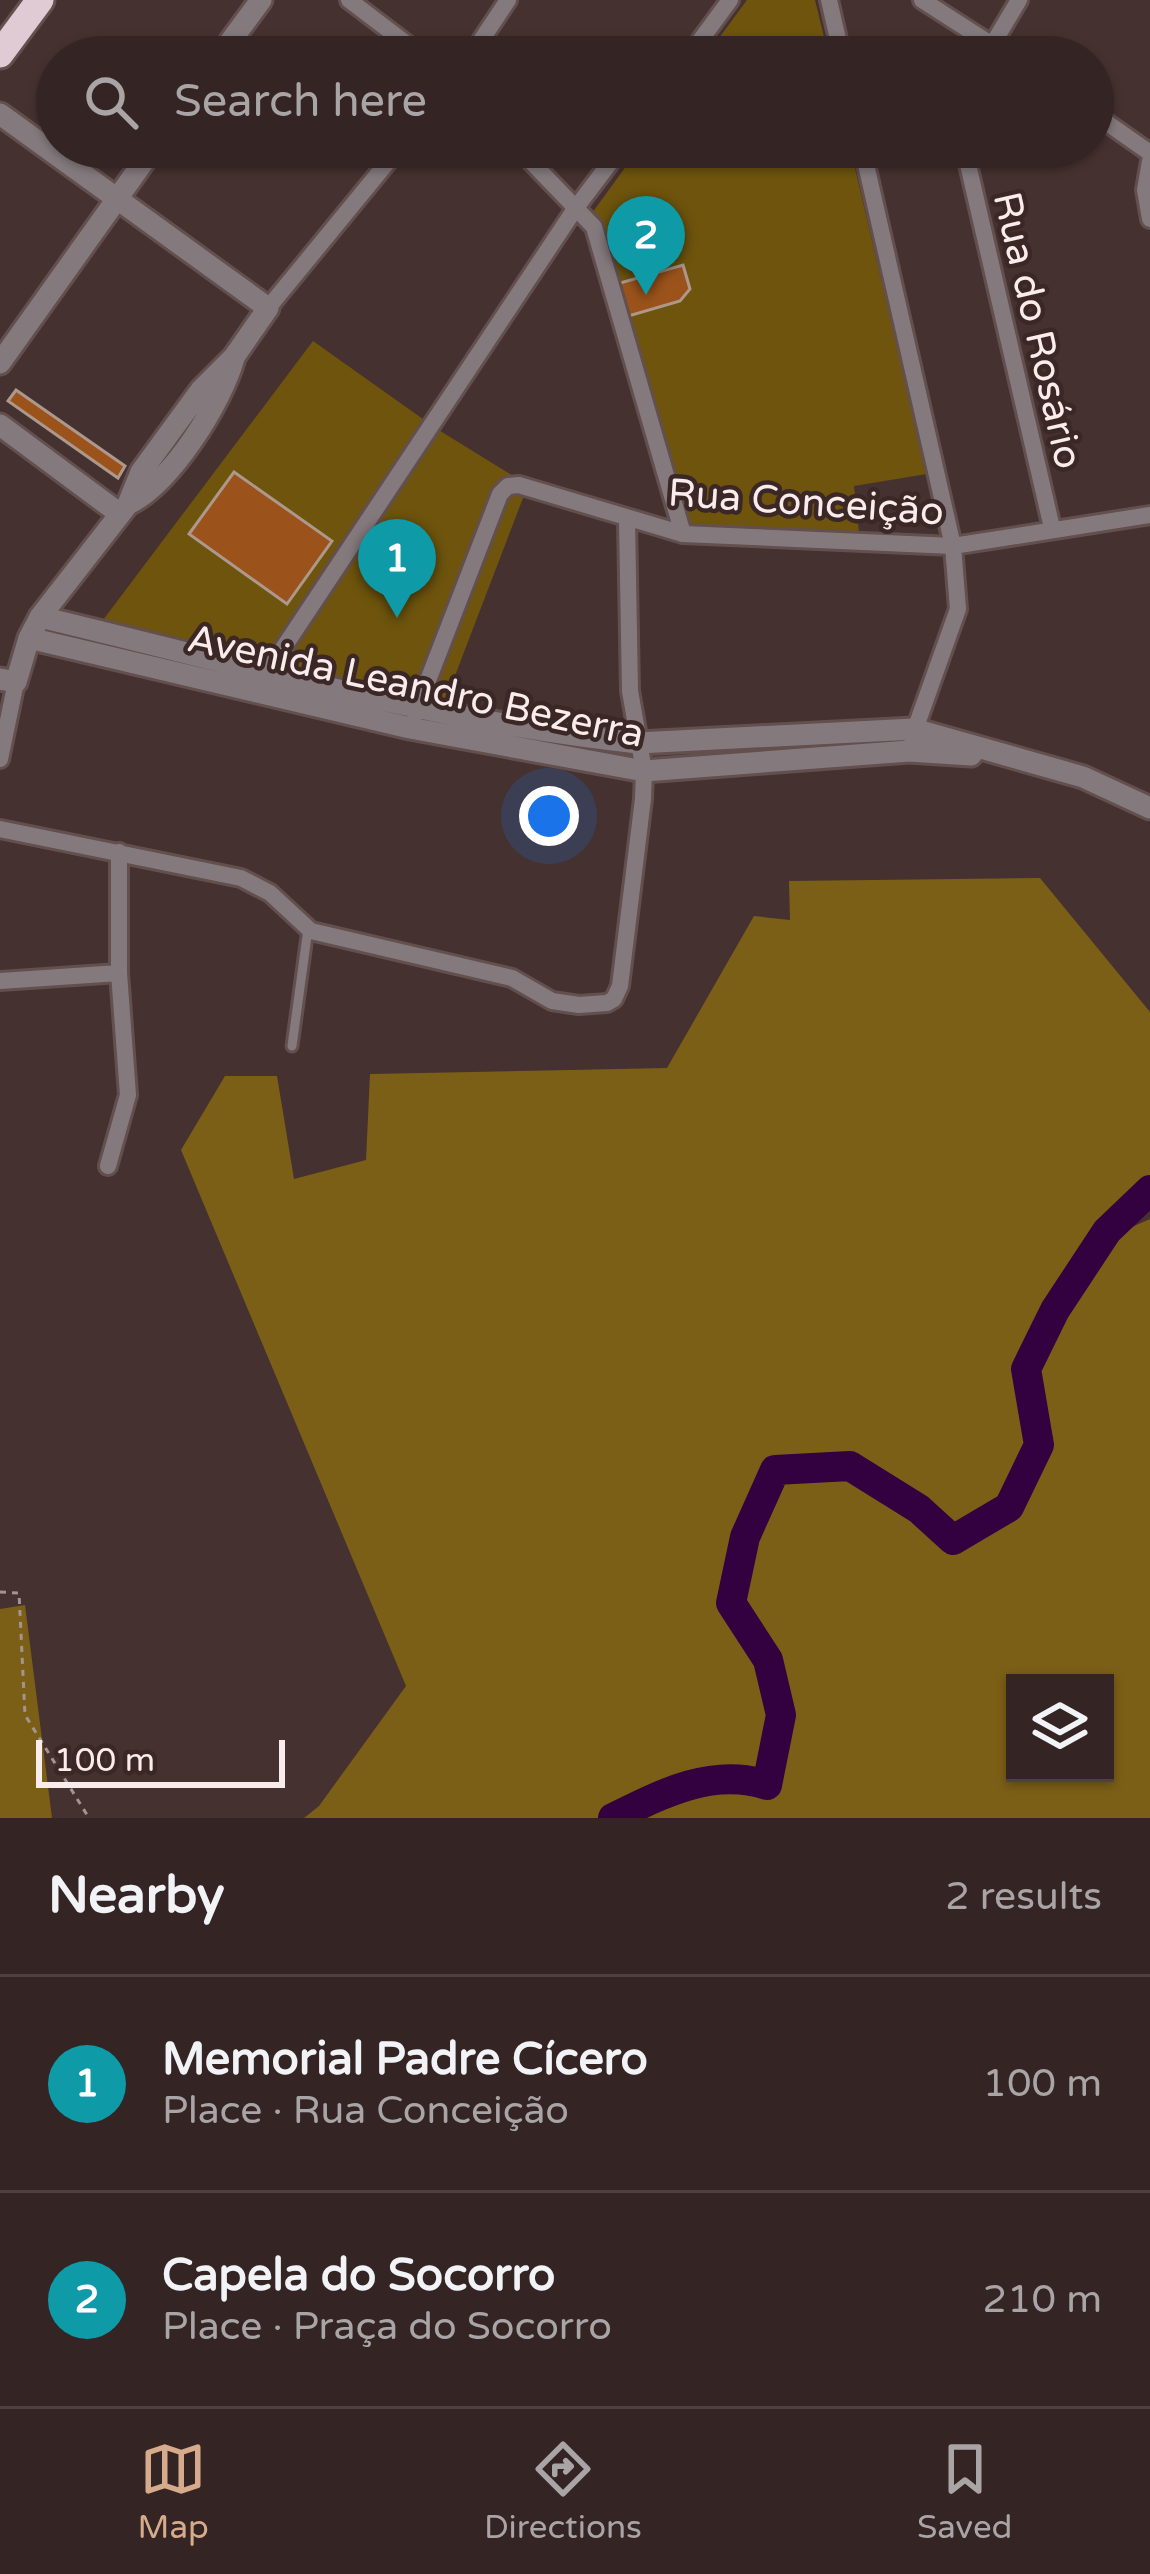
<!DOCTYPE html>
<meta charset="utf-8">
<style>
:root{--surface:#342524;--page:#3f3131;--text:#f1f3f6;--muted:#a9a5a6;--line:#4e4241;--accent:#d6ab8b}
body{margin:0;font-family:"Varela Round",sans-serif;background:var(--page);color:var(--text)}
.controls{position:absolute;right:36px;bottom:36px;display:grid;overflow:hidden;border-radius:0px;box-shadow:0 3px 9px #0004}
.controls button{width:108px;height:108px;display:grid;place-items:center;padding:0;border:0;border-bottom:3px solid var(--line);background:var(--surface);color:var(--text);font:60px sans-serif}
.scale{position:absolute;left:36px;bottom:30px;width:249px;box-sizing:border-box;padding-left:12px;border:6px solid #faecec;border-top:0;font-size:33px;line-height:42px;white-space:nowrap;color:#faecec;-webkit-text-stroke:9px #3a2726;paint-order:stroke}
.you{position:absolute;left:549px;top:816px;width:42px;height:42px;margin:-30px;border:9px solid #fff;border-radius:50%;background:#1a73e8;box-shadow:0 0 0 18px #1a73e833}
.badge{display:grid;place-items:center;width:78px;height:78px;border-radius:50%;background:var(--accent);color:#fff;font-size:39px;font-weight:700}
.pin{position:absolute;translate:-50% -99px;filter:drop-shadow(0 3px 6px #0008)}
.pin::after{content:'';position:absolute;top:63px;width:42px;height:36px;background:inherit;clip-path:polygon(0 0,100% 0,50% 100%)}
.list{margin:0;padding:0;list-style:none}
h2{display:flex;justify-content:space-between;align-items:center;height:156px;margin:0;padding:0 48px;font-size:51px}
h2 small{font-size:39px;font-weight:400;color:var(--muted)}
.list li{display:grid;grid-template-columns:78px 1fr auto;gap:36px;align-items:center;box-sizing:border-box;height:216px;padding:0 48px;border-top:3px solid var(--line)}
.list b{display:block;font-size:45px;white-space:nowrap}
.list p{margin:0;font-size:39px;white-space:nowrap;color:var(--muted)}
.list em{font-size:39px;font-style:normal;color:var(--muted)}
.icon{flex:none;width:66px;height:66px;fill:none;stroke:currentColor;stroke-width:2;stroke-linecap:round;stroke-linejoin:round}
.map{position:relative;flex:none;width:1150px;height:1818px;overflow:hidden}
.search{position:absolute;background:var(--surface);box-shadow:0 3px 9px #0004;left:36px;right:36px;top:36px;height:132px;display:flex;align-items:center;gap:30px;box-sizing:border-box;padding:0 42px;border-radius:66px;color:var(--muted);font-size:45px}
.sheet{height:588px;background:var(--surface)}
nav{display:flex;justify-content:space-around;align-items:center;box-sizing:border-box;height:168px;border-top:3px solid var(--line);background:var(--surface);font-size:33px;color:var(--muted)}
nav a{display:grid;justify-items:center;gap:6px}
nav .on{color:var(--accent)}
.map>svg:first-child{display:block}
.green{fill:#6e540d}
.forest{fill:#7b5f17;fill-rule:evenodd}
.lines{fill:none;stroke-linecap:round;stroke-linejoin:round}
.river{stroke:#330040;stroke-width:30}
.building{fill:#9b531b;stroke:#ac988c;stroke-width:3}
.service-casing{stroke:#624f4e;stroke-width:15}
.minor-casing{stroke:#624f4e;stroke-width:22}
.tertiary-casing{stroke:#624f4e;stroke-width:27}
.trunk-casing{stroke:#624f4e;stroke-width:33}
.path{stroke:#a39392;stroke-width:3;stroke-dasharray:6 6;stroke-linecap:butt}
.service{stroke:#847a7e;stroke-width:9}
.minor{stroke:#847a7e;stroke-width:16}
.tertiary{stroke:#847a7e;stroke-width:21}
.trunk{stroke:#e0cad3;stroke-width:27}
.labels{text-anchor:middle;stroke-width:9;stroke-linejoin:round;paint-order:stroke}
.street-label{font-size:39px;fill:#faecec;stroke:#3a2726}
</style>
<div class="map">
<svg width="1150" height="1818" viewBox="0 0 1150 1818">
<rect width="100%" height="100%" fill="#453130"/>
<path class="green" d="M747 0H815L829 57H705Z
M640 147H850L927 474 854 486 860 542 680 524 587 220Z
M313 341 437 429 528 485 443 707 100 624Z"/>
<path class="forest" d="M1040 878 1150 1012V1209L1132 1227 1150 1219V1818H304L319 1806 406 1686 181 1150 225 1076H277L294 1179 366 1160 370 1074 667 1068 754 916 790 920 789 881ZM1105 1683V1773H1015V1683Z
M25 1605 52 1818H0V1609Z"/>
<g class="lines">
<path class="river" d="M613 1818C661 1794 713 1767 767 1785L781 1715 768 1660 731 1603 745 1537 775 1470 850 1466 919 1509 953 1540 1009 1507 1039 1445 1026 1369 1055 1310 1107 1231 1150 1190"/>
</g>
<path class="building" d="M683 265 690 289 680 301 615 320 606 287Z
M16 390 125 466 118 478 8 401Z
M234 472 332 541 287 604 189 534Z"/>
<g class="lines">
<defs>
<path id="service" d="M292 1046 308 929"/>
<path id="minor" d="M349 0 424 57
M829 0 842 57
M922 0 1011 57
M470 57 508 0
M688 57 730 0
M985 57 1019 0
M1093 113 1150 153
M517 147 594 227 683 534
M862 147 953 546 958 609 912 738
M964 147 1052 528
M1150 161 1145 190 1150 219
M268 308 400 147
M268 671 575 209 622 147
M415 714 500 494 508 486 519 485 683 534 953 546 1150 515
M0 759 16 682
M0 829 241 878 270 893 311 931 512 978 552 1001 579 1005 607 1003 614 999 620 986 643 799 644 771 630 691 627 520
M0 981 119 973
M108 1166 128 1095 119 973V852"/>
<path id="tertiary" d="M219 57 261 0
M0 114 268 308 234 357 201 390 141 472 128 504 40 617 29 638 16 682 0 679
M0 363 154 147
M0 425 120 514
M128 504C170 485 222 402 234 358
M40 617C238 664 436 722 638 743L914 729 1083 777 1150 808
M29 638 410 728 644 771 909 751 971 755"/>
<path id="trunk" d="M0 54 40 0"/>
</defs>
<use href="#service" class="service-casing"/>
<use href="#minor" class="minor-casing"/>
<use href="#tertiary" class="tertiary-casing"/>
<use href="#trunk" class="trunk-casing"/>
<path class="path" d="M0 1592 19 1593 25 1715 89 1818"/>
<use href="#service" class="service"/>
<use href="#minor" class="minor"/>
<use href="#tertiary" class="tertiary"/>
<use href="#trunk" class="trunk"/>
</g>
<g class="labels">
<g class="street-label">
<text transform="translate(1039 330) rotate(77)" y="14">Rua do Rosário</text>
<text transform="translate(806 501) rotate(4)" y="14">Rua Conceição</text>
<text transform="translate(416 685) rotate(12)" y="14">Avenida Leandro Bezerra</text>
</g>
</g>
</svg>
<div class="controls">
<button><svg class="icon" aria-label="layers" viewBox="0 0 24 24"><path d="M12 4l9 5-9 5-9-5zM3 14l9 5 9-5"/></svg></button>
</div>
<div class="scale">100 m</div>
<div class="you"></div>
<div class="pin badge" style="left:397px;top:618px;background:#0f9aa8">1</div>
<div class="pin badge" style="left:646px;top:295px;background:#0f9aa8">2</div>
<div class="search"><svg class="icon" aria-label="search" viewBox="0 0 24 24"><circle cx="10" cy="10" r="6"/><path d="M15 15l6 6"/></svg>Search here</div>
</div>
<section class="sheet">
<h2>Nearby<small>2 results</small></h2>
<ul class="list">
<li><span class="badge" style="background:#0f9aa8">1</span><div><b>Memorial Padre Cícero</b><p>Place · Rua Conceição</p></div><em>100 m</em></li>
<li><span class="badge" style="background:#0f9aa8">2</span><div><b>Capela do Socorro</b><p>Place · Praça do Socorro</p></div><em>210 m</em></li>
</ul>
</section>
<nav>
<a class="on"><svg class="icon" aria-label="map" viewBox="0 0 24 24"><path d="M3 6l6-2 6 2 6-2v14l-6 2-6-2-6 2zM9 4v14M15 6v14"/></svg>Map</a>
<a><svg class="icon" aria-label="directions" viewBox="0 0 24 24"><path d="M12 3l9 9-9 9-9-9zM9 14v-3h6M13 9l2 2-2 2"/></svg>Directions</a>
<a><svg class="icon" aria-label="saved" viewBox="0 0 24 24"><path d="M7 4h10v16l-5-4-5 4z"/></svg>Saved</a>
</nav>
